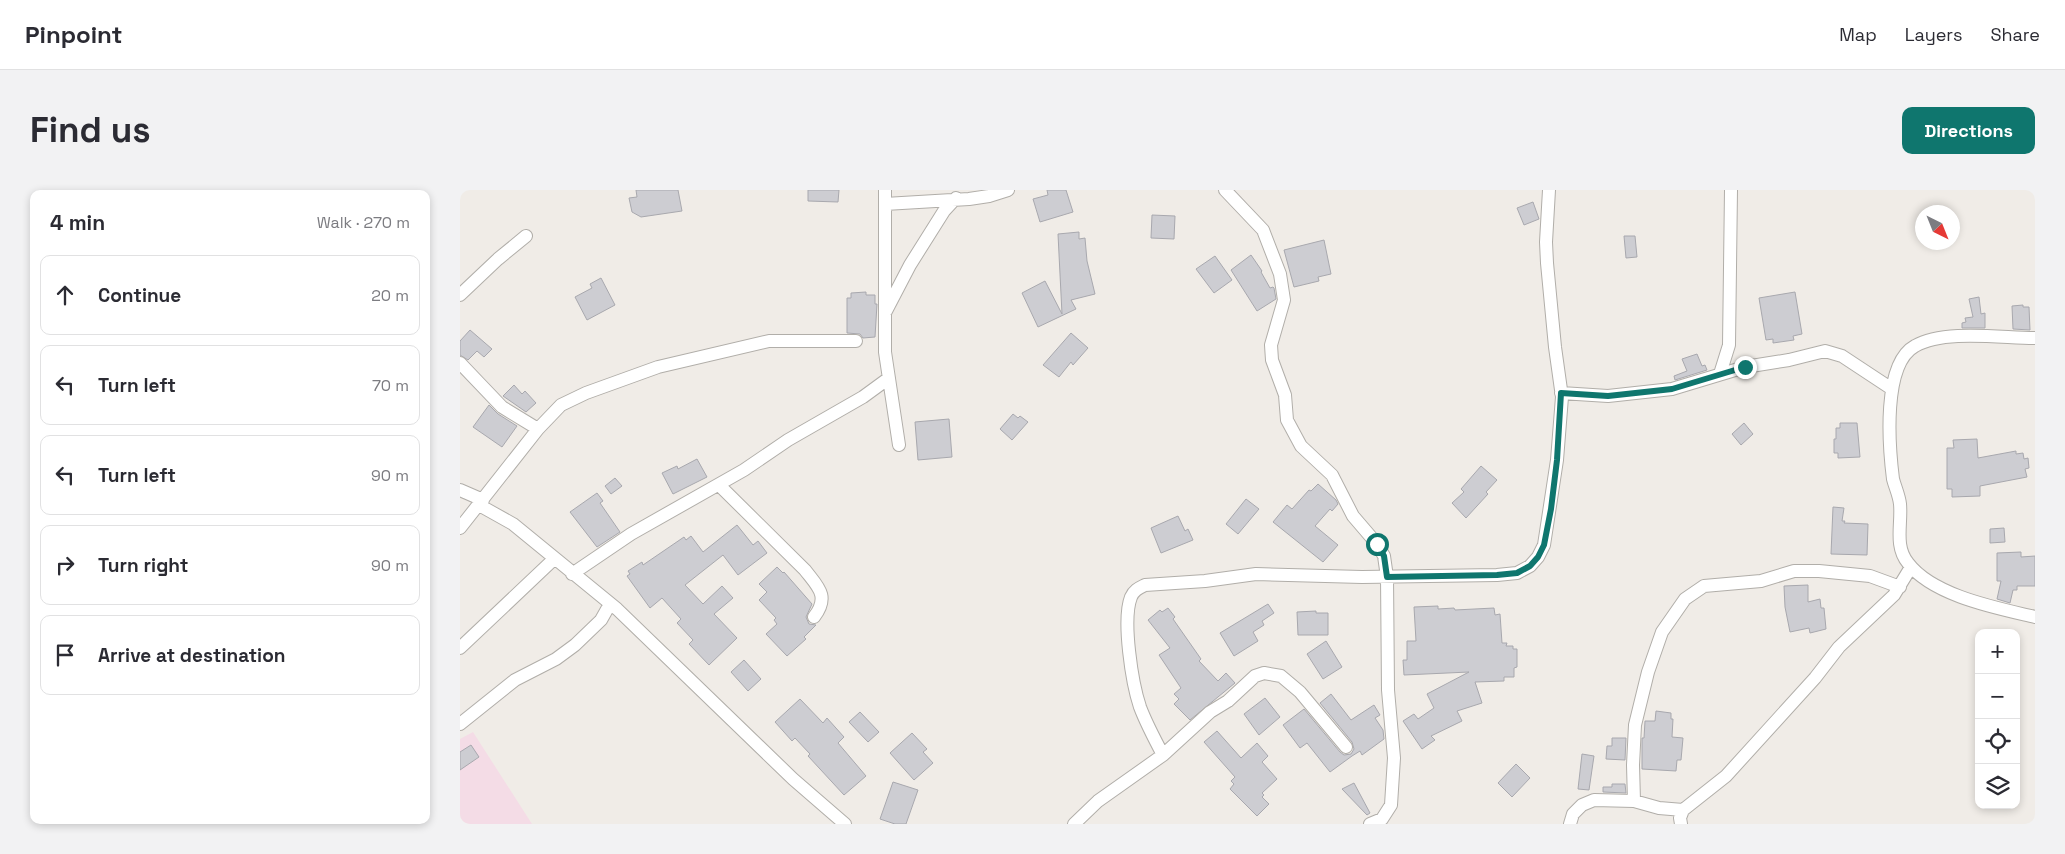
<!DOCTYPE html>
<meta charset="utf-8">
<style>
:root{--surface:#fff;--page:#f2f2f3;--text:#2b2b33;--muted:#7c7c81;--line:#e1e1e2;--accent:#0f766e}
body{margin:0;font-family:"Space Grotesk",sans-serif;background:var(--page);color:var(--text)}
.controls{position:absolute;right:15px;bottom:15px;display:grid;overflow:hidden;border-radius:10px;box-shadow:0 2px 8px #0003}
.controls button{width:45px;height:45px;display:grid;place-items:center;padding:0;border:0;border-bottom:1px solid var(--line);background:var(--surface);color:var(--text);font:25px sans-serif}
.compass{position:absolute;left:1455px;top:15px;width:45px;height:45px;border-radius:50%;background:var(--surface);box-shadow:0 2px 8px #0003;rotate:137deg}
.stop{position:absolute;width:15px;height:15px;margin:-11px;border:4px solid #0f766e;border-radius:50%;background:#fff}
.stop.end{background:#0f766e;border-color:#fff;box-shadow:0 1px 5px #0008}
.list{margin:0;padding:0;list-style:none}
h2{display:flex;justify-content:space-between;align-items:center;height:65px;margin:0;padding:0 20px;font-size:21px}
h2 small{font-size:16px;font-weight:400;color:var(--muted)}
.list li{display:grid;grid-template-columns:32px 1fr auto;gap:15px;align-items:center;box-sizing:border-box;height:80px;margin:0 10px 10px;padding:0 10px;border:1px solid var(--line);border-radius:10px}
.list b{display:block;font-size:19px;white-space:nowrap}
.list em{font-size:16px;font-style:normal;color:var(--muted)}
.icon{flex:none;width:28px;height:28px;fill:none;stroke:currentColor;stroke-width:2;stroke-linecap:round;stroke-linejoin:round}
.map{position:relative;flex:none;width:1575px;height:634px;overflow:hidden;border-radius:10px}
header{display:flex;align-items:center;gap:30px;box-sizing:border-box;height:70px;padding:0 25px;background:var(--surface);border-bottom:1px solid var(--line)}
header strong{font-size:24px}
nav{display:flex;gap:28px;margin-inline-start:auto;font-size:18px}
.intro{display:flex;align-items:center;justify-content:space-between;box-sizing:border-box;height:120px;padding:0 30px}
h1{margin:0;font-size:35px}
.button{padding:12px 22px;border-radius:10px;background:var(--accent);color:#fff;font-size:18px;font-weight:700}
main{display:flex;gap:30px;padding:0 30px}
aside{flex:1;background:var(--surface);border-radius:10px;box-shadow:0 2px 8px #0003}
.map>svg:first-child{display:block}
.education{fill:#f4dce6}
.building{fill:#cdcdd2;stroke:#a8a8ae}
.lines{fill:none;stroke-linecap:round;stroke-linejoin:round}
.minor-casing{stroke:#b1aea9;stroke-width:14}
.minor{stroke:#fff;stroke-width:12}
.route{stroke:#0f766e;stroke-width:6}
</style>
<header>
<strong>Pinpoint</strong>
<nav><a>Map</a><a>Layers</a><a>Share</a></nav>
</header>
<div class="intro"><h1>Find us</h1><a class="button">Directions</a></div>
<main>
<aside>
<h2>4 min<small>Walk · 270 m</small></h2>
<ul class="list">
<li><svg class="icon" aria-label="ahead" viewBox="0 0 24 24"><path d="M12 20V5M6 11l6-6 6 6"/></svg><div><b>Continue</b></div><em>20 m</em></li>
<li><svg class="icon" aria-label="left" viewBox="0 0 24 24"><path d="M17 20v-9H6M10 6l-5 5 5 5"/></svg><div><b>Turn left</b></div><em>70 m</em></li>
<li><svg class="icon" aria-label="left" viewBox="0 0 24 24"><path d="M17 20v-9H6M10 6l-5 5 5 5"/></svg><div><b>Turn left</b></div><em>90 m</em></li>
<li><svg class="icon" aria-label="right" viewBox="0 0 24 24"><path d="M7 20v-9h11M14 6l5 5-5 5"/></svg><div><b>Turn right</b></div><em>90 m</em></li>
<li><svg class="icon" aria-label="arrive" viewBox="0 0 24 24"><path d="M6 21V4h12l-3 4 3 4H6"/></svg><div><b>Arrive at destination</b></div></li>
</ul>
</aside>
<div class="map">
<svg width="1575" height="634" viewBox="0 0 1575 634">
<rect width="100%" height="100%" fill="#f0ece7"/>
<path class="education" d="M13 542 72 634H0V549Z"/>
<path class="building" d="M176 0H218L222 21 181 27 172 22 169 8 177 7Z
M348 0H379L378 12 348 11Z
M587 0H606L613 22 580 32 573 9 588 5Z
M1073 12 1079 29 1064 35 1057 18Z
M692 25 715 26 714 49 691 48Z
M619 42V49L625 48 627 71 635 104 611 110 616 119 578 137 562 103 585 91 602 124 598 44Z
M1164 46H1175L1177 67 1166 68Z
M864 50 871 84 858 87 859 91 834 97 824 60Z
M791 65 802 81 801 82 810 98 813 97 814 98 816 109 797 121 771 80Z
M755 66 772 90 754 103 736 79Z
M141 88 155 115 127 130 115 107 132 98 130 94Z
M406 102V105H415V114H417L415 147 403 148 400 144 387 143V108H391V103Z
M1335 102 1342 144 1333 146 1334 150 1313 153V149L1306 150 1299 108Z
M1519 107 1521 124 1525 123V138H1502V133L1506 132 1505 128 1513 127 1509 109Z
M1563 115V117H1569L1570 140 1553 139 1552 116Z
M10 140 32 159 24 167 17 161 8 170 0 165V151Z
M611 143 628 158 613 175 611 172 599 187 583 175Z
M1237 164 1242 176 1245 175 1247 180 1215 190 1214 186 1227 181 1222 169Z
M54 195 62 204 65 201 76 213 66 222 43 206Z
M29 215 38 224 57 236 42 257 13 237Z
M553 224 558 228 560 226 568 232 552 250 540 239Z
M489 229 492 267 458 270 455 232Z
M1284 233 1293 244 1281 255 1272 244Z
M1380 233H1397L1400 267 1378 268V263H1374V249H1376V238H1380Z
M1517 249 1518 268 1556 261V264L1563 263 1564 269 1568 268 1569 278 1565 279 1567 287 1520 296V306L1492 307V299H1487V258H1494L1493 250Z
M237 269 247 287 213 304 202 283 217 276 218 279Z
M1021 276 1037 290 1026 302 1028 304 1006 328 992 313 1004 302 1001 299Z
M155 288 162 296 151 304 145 296Z
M858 294 876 310 878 314 872 321 870 319 855 336 878 355 863 372 813 332 827 315 832 319 849 300 851 301Z
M137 303 143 311 140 313 160 342 137 357 110 322Z
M786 309 799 319 778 344 766 334Z
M1373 317 1384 318 1382 331H1385L1384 333 1408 334 1407 365 1371 364Z
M718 326 725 341 728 339 733 350 701 363 691 338Z
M277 335 293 355 298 351 307 363 278 385 263 365 225 395 243 414 262 396 273 408 254 424 277 448 249 475 229 454 233 450 217 433 221 429 202 408 190 418 167 386 170 384 168 381 182 372 183 375 224 347 226 350 231 346 243 362Z
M1544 338 1545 352 1530 353V339Z
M1561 362V367L1575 366V396H1557V400H1553L1550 413 1537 409 1541 391H1537V363Z
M317 377 323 383 324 382 352 414 346 427 349 434 356 435 344 447 346 449 327 466 306 444 317 434 314 430 316 428 299 410 307 402 299 394Z
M1348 395V412L1360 409 1361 418H1364L1366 439 1350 443 1349 438 1330 442 1325 417 1324 396Z
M808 414 814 423 802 431 804 435 793 442 798 451 774 466 760 443Z
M978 416V419L994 418 995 420 1034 418 1035 425 1040 424 1042 453H1047L1046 456H1053V459H1057V477L1054 478V487H1044V491L1015 492 1022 513 997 521 1002 531 971 546 975 550 962 559 943 531 954 524 958 529 974 518 967 504 1009 482 944 485 943 470H947V451H956L954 417Z
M708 418 715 427 713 429 741 469 739 471 758 491 766 483 775 493 730 530 714 514 719 509 714 504 721 498 699 465 710 458 688 430 700 420 702 422Z
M856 421V423H868V445H838L837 422Z
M866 451 882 477 863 489 847 464Z
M284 470 301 489 288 501 271 482Z
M871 504 891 530 914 515 920 525 915 528 923 540 924 549 902 565 900 561 892 566 870 582 847 553 840 558 823 535 844 519 880 562 884 565 891 564 894 559 892 552 860 513Z
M805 508 820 527 799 545 784 524Z
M340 509 363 533 367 528 384 547 378 553 406 586 384 605 348 566 350 564 335 548 332 551 315 532Z
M1196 521 1211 523V529H1213L1212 547 1223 548 1221 570H1217L1216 581 1182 579V548H1184L1185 531H1195Z
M400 522 419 542 408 552 389 532Z
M757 541 781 568 797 553 808 566 802 572 817 589 802 603 804 605 802 607 809 614 797 626 770 599 774 594 771 591 775 587 744 552Z
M452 543 467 559 463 562 473 573 454 590 430 563Z
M1152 548H1166L1165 570 1146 569 1147 556H1152Z
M11 555 19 567 0 580V562Z
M1122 564 1134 566 1129 600 1118 599Z
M1056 574 1070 588 1052 607 1038 593Z
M433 592 458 600 446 634H435L420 629Z
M894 593 910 623 907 625 882 599Z
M1152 594H1165L1166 603 1143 602V597H1152Z"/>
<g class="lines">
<defs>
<path id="minor" d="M425 0V162L439 255
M765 0 803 40 820 84 824 110 811 155 812 170 825 205 827 230 841 256 872 285 893 326 917 354 924 366 927 387 928 500 934 568 931 615 922 629 910 634
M425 14 509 9 529 6 548 0
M0 105 38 69 66 46
M426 121 450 75 484 21 496 8
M1575 148C1542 148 1484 139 1455 156 1422 174 1429 257 1433 289 1435 297 1439 305 1440 314 1442 334 1434 356 1448 373 1473 406 1537 418 1575 427
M0 173 42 217 78 239
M1260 184 1269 155 1271 0
M1101 203 1148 206 1212 199 1285 177 1329 170 1365 161 1382 166 1432 199
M259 295 345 380C358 397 370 406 354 427
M0 300 23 310
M19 315 53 334 157 419 333 589 385 634
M0 338 78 239 101 215 126 203 198 177 309 151H396
M112 384 171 344 284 280 328 250 403 207 429 188
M0 458 94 369
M0 534 55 490 96 469 115 455 141 430 150 414
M703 565C695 550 686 533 680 517 672 493 662 430 671 407 674 400 679 398 685 395L745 391 796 384 902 387 1037 385 1057 383 1070 376 1078 367 1084 355 1097 270 1102 207 1095 157 1087 73 1086 52 1089 0
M1174 611 1173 575 1175 535 1188 482 1202 442 1225 409 1244 396 1301 391 1334 381H1359L1410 386 1440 397
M614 634 638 611 703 565 750 522 768 511 795 486 804 483 821 486 840 502 886 557
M1110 634 1113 624 1122 615 1134 610 1174 611 1199 618 1223 620
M1221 634 1220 628 1223 620 1266 586 1355 488 1379 457 1434 405 1451 377"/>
</defs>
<use href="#minor" class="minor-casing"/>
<use href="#minor" class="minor"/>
</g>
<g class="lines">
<path class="route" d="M917 354 924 366 927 387 1037 385 1057 383 1070 376 1078 367 1084 355 1091 319 1097 270 1101 203 1148 206 1212 199 1285 177"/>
</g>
</svg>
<div class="controls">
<button>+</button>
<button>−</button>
<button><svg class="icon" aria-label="locate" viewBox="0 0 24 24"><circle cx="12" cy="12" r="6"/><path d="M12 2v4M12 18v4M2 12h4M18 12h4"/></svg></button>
<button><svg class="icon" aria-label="layers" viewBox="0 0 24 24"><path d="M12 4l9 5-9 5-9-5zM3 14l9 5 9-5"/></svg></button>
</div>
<svg class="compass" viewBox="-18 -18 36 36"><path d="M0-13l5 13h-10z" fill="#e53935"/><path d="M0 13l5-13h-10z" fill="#7c7c81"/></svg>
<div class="stop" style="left:917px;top:354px"></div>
<div class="stop end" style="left:1285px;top:177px"></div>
</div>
</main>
